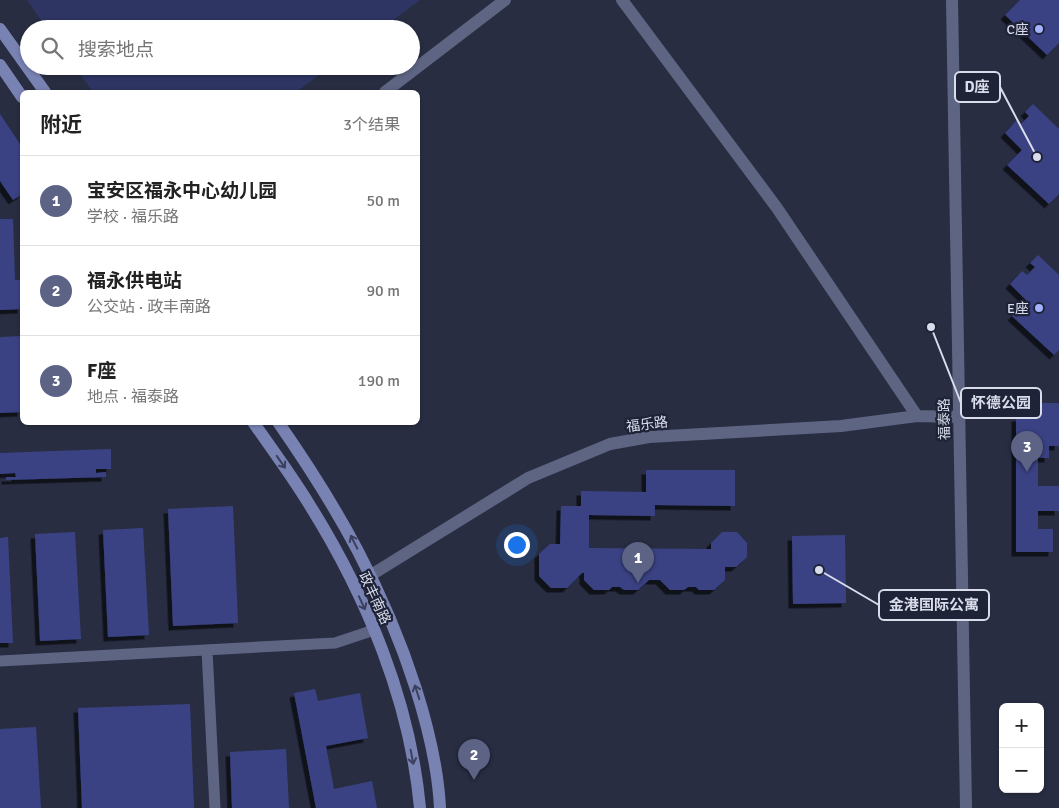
<!DOCTYPE html>
<html lang="zh">
<meta charset="utf-8">
<style>
:root{--surface:#fff;--page:#f6f6f6;--text:#222;--muted:#767676;--line:#e0e0e0;--accent:#5c6385}
body{margin:0;font-family:Signika,"Noto Sans SC",sans-serif;background:var(--page);color:var(--text)}
.controls{position:absolute;right:15px;bottom:15px;display:grid;overflow:hidden;border-radius:8px;box-shadow:0 1px 4px #0004}
.controls button{width:45px;height:45px;display:grid;place-items:center;padding:0;border:0;border-bottom:1px solid var(--line);background:var(--surface);color:var(--text);font:25px sans-serif}
.you{position:absolute;left:516px;top:544px;width:18px;height:18px;margin:-12px;border:4px solid #fff;border-radius:50%;background:#1a73e8;box-shadow:0 0 0 8px #1a73e833}
.badge{display:grid;place-items:center;width:32px;height:32px;border-radius:50%;background:var(--accent);color:#fff;font-size:16px;font-weight:700}
.pin{position:absolute;translate:-50% -41px;filter:drop-shadow(0 1px 2px #0008)}
.pin::after{content:'';position:absolute;top:26px;width:18px;height:15px;background:inherit;clip-path:polygon(0 0,100% 0,50% 100%)}
.list{margin:0;padding:0;list-style:none}
h2{display:flex;justify-content:space-between;align-items:center;height:65px;margin:0;padding:0 20px;font-size:21px}
h2 small{font-size:16px;font-weight:400;color:var(--muted)}
.list li{display:grid;grid-template-columns:32px 1fr auto;gap:15px;align-items:center;box-sizing:border-box;height:90px;padding:0 20px;border-top:1px solid var(--line)}
.list b{display:block;font-size:19px;white-space:nowrap}
.list p{margin:0;font-size:16px;white-space:nowrap;color:var(--muted)}
.list em{font-size:16px;font-style:normal;color:var(--muted)}
.icon{flex:none;width:28px;height:28px;fill:none;stroke:currentColor;stroke-width:2;stroke-linecap:round;stroke-linejoin:round}
.map{position:relative;flex:none;width:1059px;height:808px;overflow:hidden}
.search{position:absolute;background:var(--surface);box-shadow:0 1px 4px #0004;left:20px;top:20px;width:400px;height:55px;display:flex;align-items:center;gap:12px;box-sizing:border-box;padding:0 18px;border-radius:28px;color:var(--muted);font-size:19px}
.panel{position:absolute;background:var(--surface);box-shadow:0 1px 4px #0004;left:20px;top:90px;width:400px;height:335px;border-radius:8px}
.map>svg:first-child{display:block}
.green{fill:#2e3563}
.building{fill:#3a4384;filter:url(#shadow)}
.lines{fill:none;stroke-linecap:round;stroke-linejoin:round}
.lane{stroke:#5e6583;stroke-width:11}
.street{stroke:#5e6583;stroke-width:12}
.secondary{stroke:#7983b3;stroke-width:12}
.oneway{stroke:#3a405d}
.poi-dot{fill:#a2b2fd;stroke:#1f2338;stroke-width:2}
.labels{text-anchor:middle;stroke-width:4.5;stroke-linejoin:round;paint-order:stroke}
.poi-label{font-size:14px;fill:#d9ddeb;stroke:#1f2338;text-anchor:end}
.street-label{font-size:14px;fill:#d9ddeb;stroke:#1f2338}
.leader{fill:none;stroke:#d9ddeb;stroke-width:2}
.callout-dot{fill:#d9ddeb;stroke:#1f2338;stroke-width:2}
.callout{fill:#1f2338;stroke:#d9ddeb;stroke-width:2}
.callout-label{font-size:15px;text-anchor:middle;font-weight:bold;fill:#d9ddeb}
</style>
<div class="map">
<svg width="1059" height="808" viewBox="0 0 1059 808">
<defs>
<filter id="shadow"><feDropShadow dx="-4.5" dy="4.5" stdDeviation="0" flood-color="#0009"/></filter>
</defs>
<rect width="100%" height="100%" fill="#282d42"/>
<path class="green" d="M27 0H420L381 29H47Z
M74 66H331L296 92H93Z"/>
<path class="building" d="M1020 0H1059V43L1047 55 1005 15Z
M1033 104 1059 129V194L1049 204 1007 165 1022 150 1005 133 1017 120 1021 124 1029 116 1025 112Z
M0 114 22 147V194L13 200 0 181Z
M0 219H13L15 280H22V309L0 310Z
M1038 255 1059 275V350L1054 355 1012 316 1027 301 1010 284 1022 271 1027 275 1035 267 1030 263Z
M22 336V412L0 413V337Z
M1033 403H1059V446H1049V458H1038V486H1059V511H1038V529H1053V552H1016V417H1033Z
M111 449V469H96V473L106 472V477L6 480V477H16L15 473 0 474V453Z
M646 470H735V506L655 505V516L589 515V548L711 549V543L722 532H737L747 543V557L736 567H725V580L714 590H699L696 587H688L684 590H670L660 580H649L638 590H624L620 587H612L609 590H594L584 580V573H582L567 588H551L539 576V554L550 544H560L561 506H581V491L646 492Z
M233 506 238 623 173 626 168 509Z
M143 528 149 635 108 637 103 530Z
M75 532 81 639 40 641 35 534Z
M845 535 846 603 793 604 792 536Z
M8 537 13 643H0V538Z
M315 689 318 701 360 693 368 738 326 746 334 789 372 781 377 808H316L294 693Z
M190 704 194 808H82L78 708Z
M36 727 41 808H0V729Z
M286 749 289 808H232L230 752Z"/>
<g class="lines">
<path class="lane" d="M207 650 215 808
M0 661 335 643 374 630"/>
<path class="street" d="M622 0 777 208 917 416
M952 0 966 808
M385 92 505 0
M371 575 528 478 610 444 649 437 841 426 917 416 959 417"/>
<path class="secondary" d="M0 29 45 92
M0 65 22 97
M253 422C272 449 292 476 309 504 366 595 410 700 420 808
M278 422C338 508 384 589 416 689 428 727 438 767 440 808"/>
</g>
<defs><path id="oneway-shaft" d="M-6 0H5M1.5-3L5.5 0L1.5 3" fill="none" stroke-width="1.6" stroke-linecap="round" stroke-linejoin="round" transform="scale(1.25)"/></defs>
<g class="oneway">
<use href="#oneway-shaft" transform="translate(281 462) rotate(55)"/>
<use href="#oneway-shaft" transform="translate(354 542) rotate(-117)"/>
<use href="#oneway-shaft" transform="translate(362 603) rotate(65)"/>
<use href="#oneway-shaft" transform="translate(417 692) rotate(-108)"/>
<use href="#oneway-shaft" transform="translate(412 757) rotate(79)"/>
</g>
<g class="poi-dot">
<circle cx="1039" cy="29" r="5"/>
<circle cx="1039" cy="308" r="5"/>
</g>
<g class="labels">
<g class="poi-label">
<text x="1029" y="34">C座</text>
<text x="1029" y="313">E座</text>
</g>
<g class="street-label">
<text transform="translate(944 419) rotate(-91)" y="5">福泰路</text>
<text transform="translate(647 424) rotate(-7)" y="5">福乐路</text>
<text transform="translate(375 598) rotate(65)" y="5">政丰南路</text>
</g>
</g>
<path class="leader" d="M1037 157L1000 87M931 327L961 403M819 570L879 605"/>
<g class="callout-dot">
<circle cx="1037" cy="157" r="5"/>
<circle cx="931" cy="327" r="5"/>
<circle cx="819" cy="570" r="5"/>
</g>
<g class="callout">
<rect x="955" y="72" width="45" height="30" rx="5"/>
<rect x="961" y="388" width="80" height="30" rx="5"/>
<rect x="879" y="590" width="110" height="30" rx="5"/>
</g>
<g class="callout-label">
<text x="977" y="92">D座</text>
<text x="1001" y="408">怀德公园</text>
<text x="934" y="610">金港国际公寓</text>
</g>
</svg>
<div class="controls">
<button>+</button>
<button>−</button>
</div>
<div class="you"></div>
<div class="pin badge" style="left:638px;top:583px">1</div>
<div class="pin badge" style="left:474px;top:780px">2</div>
<div class="pin badge" style="left:1027px;top:472px">3</div>
<div class="search"><svg class="icon" aria-label="search" viewBox="0 0 24 24"><circle cx="10" cy="10" r="6"/><path d="M15 15l6 6"/></svg>搜索地点</div>
<section class="panel">
<h2>附近<small>3个结果</small></h2>
<ul class="list">
<li><span class="badge">1</span><div><b>宝安区福永中心幼儿园</b><p>学校 · 福乐路</p></div><em>50 m</em></li>
<li><span class="badge">2</span><div><b>福永供电站</b><p>公交站 · 政丰南路</p></div><em>90 m</em></li>
<li><span class="badge">3</span><div><b>F座</b><p>地点 · 福泰路</p></div><em>190 m</em></li>
</ul>
</section>
</div>
